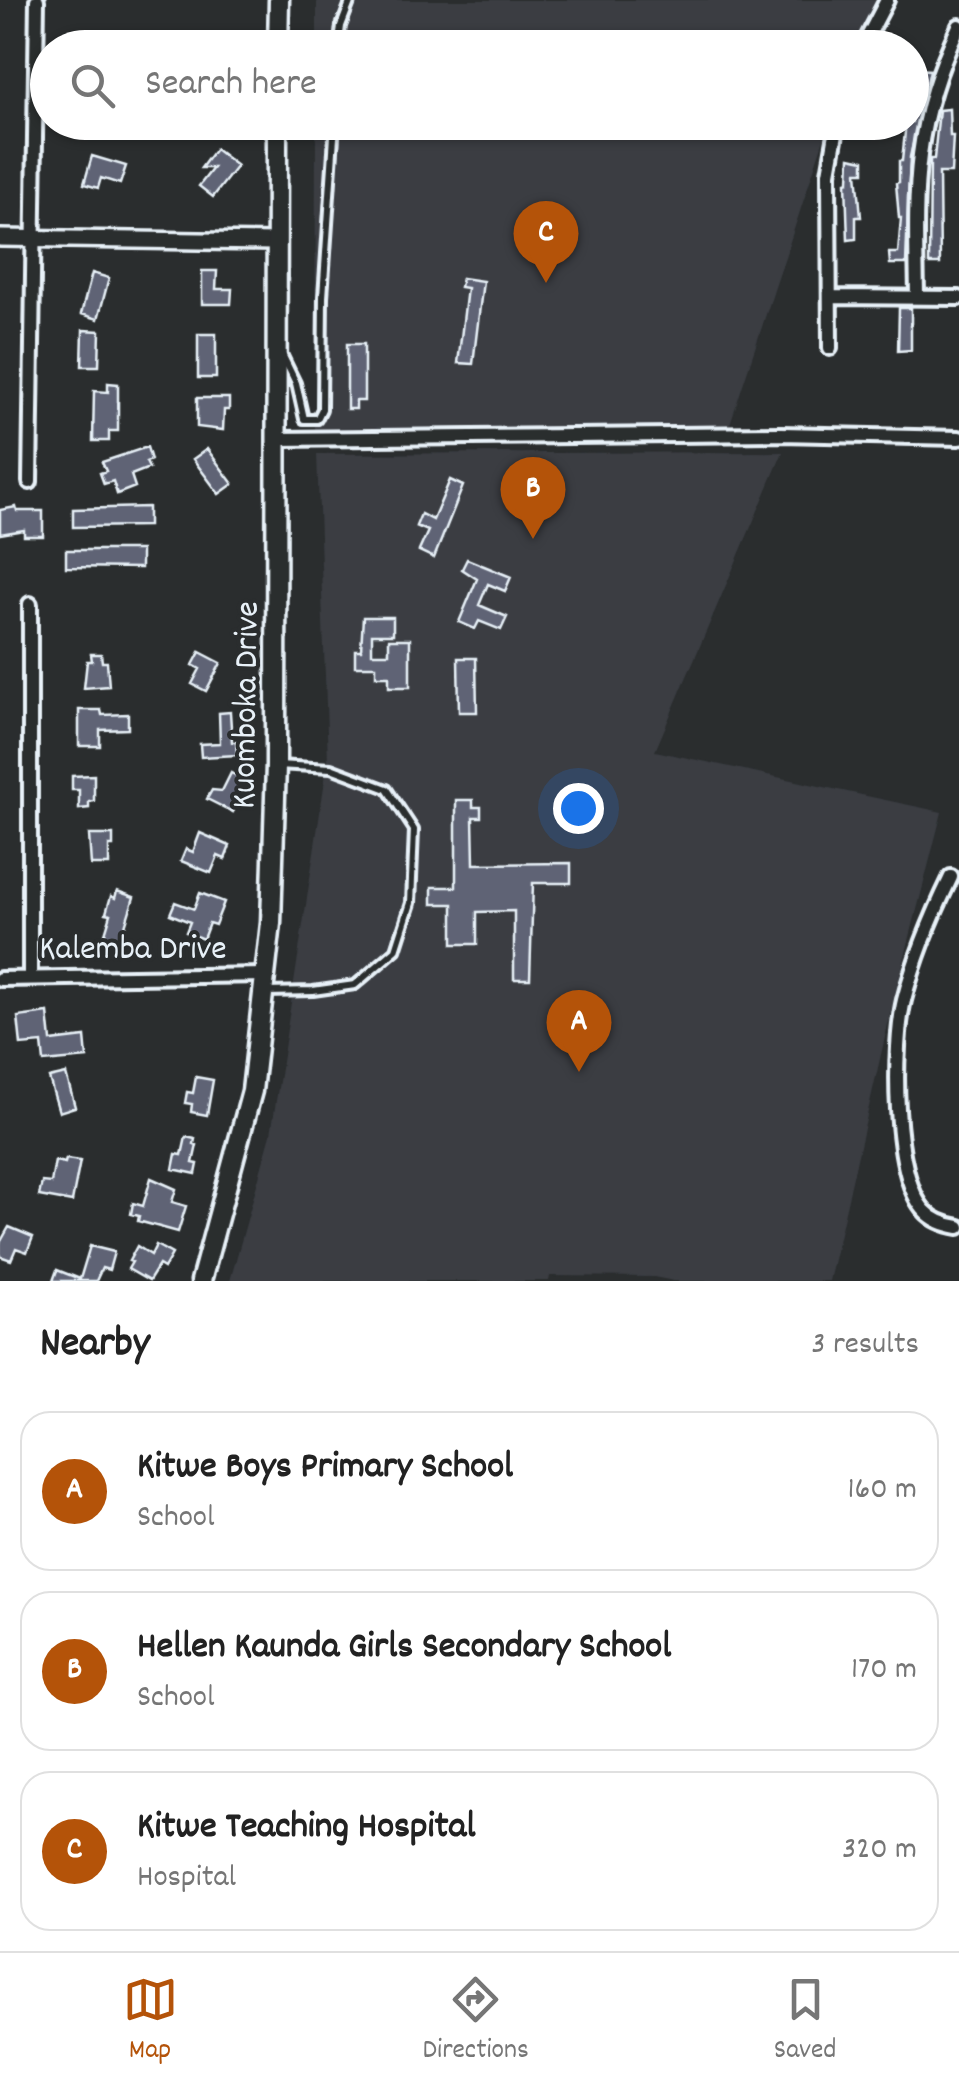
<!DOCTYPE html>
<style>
:root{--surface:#fff;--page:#f2f2f2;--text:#222;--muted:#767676;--line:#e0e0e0;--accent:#b45309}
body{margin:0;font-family:Dekko,sans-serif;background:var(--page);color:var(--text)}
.you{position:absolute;left:578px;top:808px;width:35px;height:35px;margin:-25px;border:8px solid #fff;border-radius:50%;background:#1a73e8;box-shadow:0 0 0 15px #1a73e833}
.badge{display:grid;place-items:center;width:65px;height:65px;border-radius:50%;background:var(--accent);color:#fff;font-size:32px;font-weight:700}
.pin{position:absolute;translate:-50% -82px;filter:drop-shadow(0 2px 5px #0008)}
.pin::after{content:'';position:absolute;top:52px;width:35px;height:30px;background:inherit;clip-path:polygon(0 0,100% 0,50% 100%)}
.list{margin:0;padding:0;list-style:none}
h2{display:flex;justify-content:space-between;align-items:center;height:130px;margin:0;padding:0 40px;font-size:42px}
h2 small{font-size:32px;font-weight:400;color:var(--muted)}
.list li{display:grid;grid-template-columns:65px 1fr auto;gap:30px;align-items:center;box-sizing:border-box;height:160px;margin:0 20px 20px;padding:0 20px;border:2px solid var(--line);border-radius:30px}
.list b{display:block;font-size:38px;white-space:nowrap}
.list p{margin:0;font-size:32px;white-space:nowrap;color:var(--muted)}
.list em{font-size:32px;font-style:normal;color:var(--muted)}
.icon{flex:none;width:55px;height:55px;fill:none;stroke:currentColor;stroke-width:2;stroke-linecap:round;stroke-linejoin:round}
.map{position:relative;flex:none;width:959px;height:1281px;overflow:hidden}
.search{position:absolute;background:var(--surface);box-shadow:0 2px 8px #0004;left:30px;right:30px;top:30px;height:110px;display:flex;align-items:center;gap:25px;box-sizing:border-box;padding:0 35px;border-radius:55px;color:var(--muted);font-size:38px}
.sheet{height:670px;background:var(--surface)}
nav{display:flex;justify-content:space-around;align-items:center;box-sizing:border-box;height:140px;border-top:2px solid var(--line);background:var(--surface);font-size:28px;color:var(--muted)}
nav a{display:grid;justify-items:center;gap:5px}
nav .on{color:var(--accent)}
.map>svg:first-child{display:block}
.built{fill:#3a3d43}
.building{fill:#5f6375;stroke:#e8f1f8;stroke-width:2.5}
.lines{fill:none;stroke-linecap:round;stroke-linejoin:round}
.service-casing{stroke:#e8f1f8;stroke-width:14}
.minor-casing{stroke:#e8f1f8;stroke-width:20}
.tertiary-casing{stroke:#e8f1f8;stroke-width:22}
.secondary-casing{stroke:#e8f1f8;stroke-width:25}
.service{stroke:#2a2d2e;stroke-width:6}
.minor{stroke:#2a2d2e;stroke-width:12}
.tertiary{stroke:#2a2d2e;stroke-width:15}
.secondary{stroke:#2a2d2e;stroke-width:18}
.labels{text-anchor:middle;stroke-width:8;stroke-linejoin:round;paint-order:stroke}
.street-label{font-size:35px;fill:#e8f1f8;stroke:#2a2d2e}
</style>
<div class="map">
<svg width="959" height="1281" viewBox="0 0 959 1281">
<rect width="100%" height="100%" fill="#2a2d2e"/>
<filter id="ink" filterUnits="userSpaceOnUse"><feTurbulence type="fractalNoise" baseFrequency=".01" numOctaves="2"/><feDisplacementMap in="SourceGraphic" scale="20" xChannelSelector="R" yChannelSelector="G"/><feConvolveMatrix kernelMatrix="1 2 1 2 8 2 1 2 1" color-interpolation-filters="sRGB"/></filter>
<g filter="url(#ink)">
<path class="built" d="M317 0H876L858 47 317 48Z
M316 123H829L728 430 315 435Z
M783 452 655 751 942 812 891 1011 829 1281H674L654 1277 550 1276 549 1281H230L271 1134 328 760 317 454Z"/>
<path class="building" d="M916 69 930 70 910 157 906 264H890L889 253H898L901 218H899L896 183 899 182V161H902L906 122H912Z
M949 109 950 136H953L951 173H939L940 264H929L930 159H934L939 110Z
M215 149 237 166 213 197 199 186 213 168H201Z
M92 156 126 166 120 184 101 178 98 188 84 184Z
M850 157 864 160V172H857L861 217H856V239L848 240 846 182 849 181Z
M202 271H217L216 289H232L231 304H202Z
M92 273 109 278 98 319 81 314Z
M462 278 483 281 473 364 458 363 467 288 460 287Z
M899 308H911V350L898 351Z
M83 330 100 331 99 366H82Z
M198 334H216V378H198Z
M347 344H364V401H356V409H347Z
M108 383 118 384V431H109V441H93L94 391 108 392Z
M197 398H229V410H224L223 430 197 427Z
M147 447 151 460 146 462 149 468 131 475 135 487 117 494 113 481 104 484 100 473 106 471 102 462Z
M207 449 233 484 219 494 193 459Z
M450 480 463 486 434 558 419 551 428 531 416 526 421 514 433 520Z
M16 507 17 511H43V536H24V530L0 534V510Z
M148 507V526L73 527V509Z
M66 550H141V568L66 567Z
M467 559 511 577 505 591 488 584 479 605 507 617 501 630 479 621 475 629 459 622 477 579 462 569Z
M363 617H393V634H372V653H389V639H410V687H389V676H376V666H355V650H361Z
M200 652 221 663 206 691 192 684 200 669 193 665Z
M91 654H101L102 662H107L109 686 84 688 87 661H92Z
M458 658H476L477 712H459Z
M79 710H101L102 715 128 714V729L100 730V746H79Z
M230 712 232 742H236L237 755 201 757 200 744 220 743 219 713Z
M231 773 241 778 238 784 241 786 234 800 238 802 233 812 207 799 212 790 222 791Z
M94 775V801L89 802V808L79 809V790H72V776Z
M456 800H473V807H481V817H473L474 864 571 863V883H533L530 979H514V911L477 912V944H453V904H432V887H456Z
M200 833 230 846 225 859 218 856 211 873 181 861 186 849 193 852Z
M89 835H113V846H109V865H91Z
M117 891 134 897 120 942 104 937 111 914 106 913 111 896 115 898Z
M200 893 224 902 215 925 209 923 203 939 186 932 190 922 170 914 175 902 194 909Z
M48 1013 51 1041 85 1037 87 1058 44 1062 42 1043 21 1045 18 1017Z
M66 1074 75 1107 59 1112 49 1078Z
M196 1077 213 1080 207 1115 191 1112 192 1104 185 1103 187 1092 193 1093Z
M186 1137 195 1139 194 1144 197 1145 193 1163 198 1164 196 1174 173 1169 176 1154 182 1155Z
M66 1159 80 1161 72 1202 39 1196 42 1182 51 1183 55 1161 65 1163Z
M151 1178 176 1189 172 1202 186 1206 178 1232 138 1221 139 1216 131 1214 133 1203 143 1206Z
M9 1227 33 1237 27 1252 16 1248 11 1260 0 1256V1243Z
M156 1245 172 1254 164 1268 159 1265 149 1281 128 1269 132 1262 129 1261 137 1246 151 1255Z
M90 1246 114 1252 109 1270 102 1268 96 1281H53L57 1270 80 1279Z"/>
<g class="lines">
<defs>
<path id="service" d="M338 48 341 26 351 0
M281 352 296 383 304 419H317L322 409 323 297 335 122
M267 992 313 991 355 985 396 950 411 903 414 830 387 789 331 768 277 765"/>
<path id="minor" d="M862 48 887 0
M917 295C915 190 912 124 959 26
M831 297 959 298
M830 348 829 173 838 122
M277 439 781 434 959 438
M30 482 37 0
M951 877C932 916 915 957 904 1000 893 1045 892 1176 925 1211 934 1221 946 1225 959 1227
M30 976V604
M0 979 267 975"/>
<path id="tertiary" d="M0 238 274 242"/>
<path id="secondary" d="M278 48 279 0
M201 1281 252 1091 271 923 276 765 277 122"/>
</defs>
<use href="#service" class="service-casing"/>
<use href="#minor" class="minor-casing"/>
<use href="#tertiary" class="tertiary-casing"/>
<use href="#secondary" class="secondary-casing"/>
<use href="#service" class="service"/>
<use href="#minor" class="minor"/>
<use href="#tertiary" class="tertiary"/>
<use href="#secondary" class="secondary"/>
</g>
</g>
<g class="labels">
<g class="street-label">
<text transform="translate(243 705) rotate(-89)" y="12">Kuomboka Drive</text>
<text x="133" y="958">Kalemba Drive</text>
</g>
</g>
</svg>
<div class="you"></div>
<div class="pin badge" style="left:579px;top:1072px">A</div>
<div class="pin badge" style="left:533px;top:539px">B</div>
<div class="pin badge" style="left:546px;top:283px">C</div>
<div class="search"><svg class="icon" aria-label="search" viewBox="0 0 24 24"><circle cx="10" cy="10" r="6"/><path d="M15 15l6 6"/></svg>Search here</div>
</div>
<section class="sheet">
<h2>Nearby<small>3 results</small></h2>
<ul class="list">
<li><span class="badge">A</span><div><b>Kitwe Boys Primary School</b><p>School</p></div><em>160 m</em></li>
<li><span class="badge">B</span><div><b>Hellen Kaunda Girls Secondary School</b><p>School</p></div><em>170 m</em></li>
<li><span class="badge">C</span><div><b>Kitwe Teaching Hospital</b><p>Hospital</p></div><em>320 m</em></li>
</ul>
</section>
<nav>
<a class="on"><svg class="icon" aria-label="map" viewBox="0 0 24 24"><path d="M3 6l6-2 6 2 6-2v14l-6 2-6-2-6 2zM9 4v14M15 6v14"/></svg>Map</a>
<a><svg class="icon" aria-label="directions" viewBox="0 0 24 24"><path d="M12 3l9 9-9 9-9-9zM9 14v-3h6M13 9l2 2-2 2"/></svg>Directions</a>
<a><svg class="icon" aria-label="saved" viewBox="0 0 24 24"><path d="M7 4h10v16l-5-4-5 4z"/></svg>Saved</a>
</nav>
